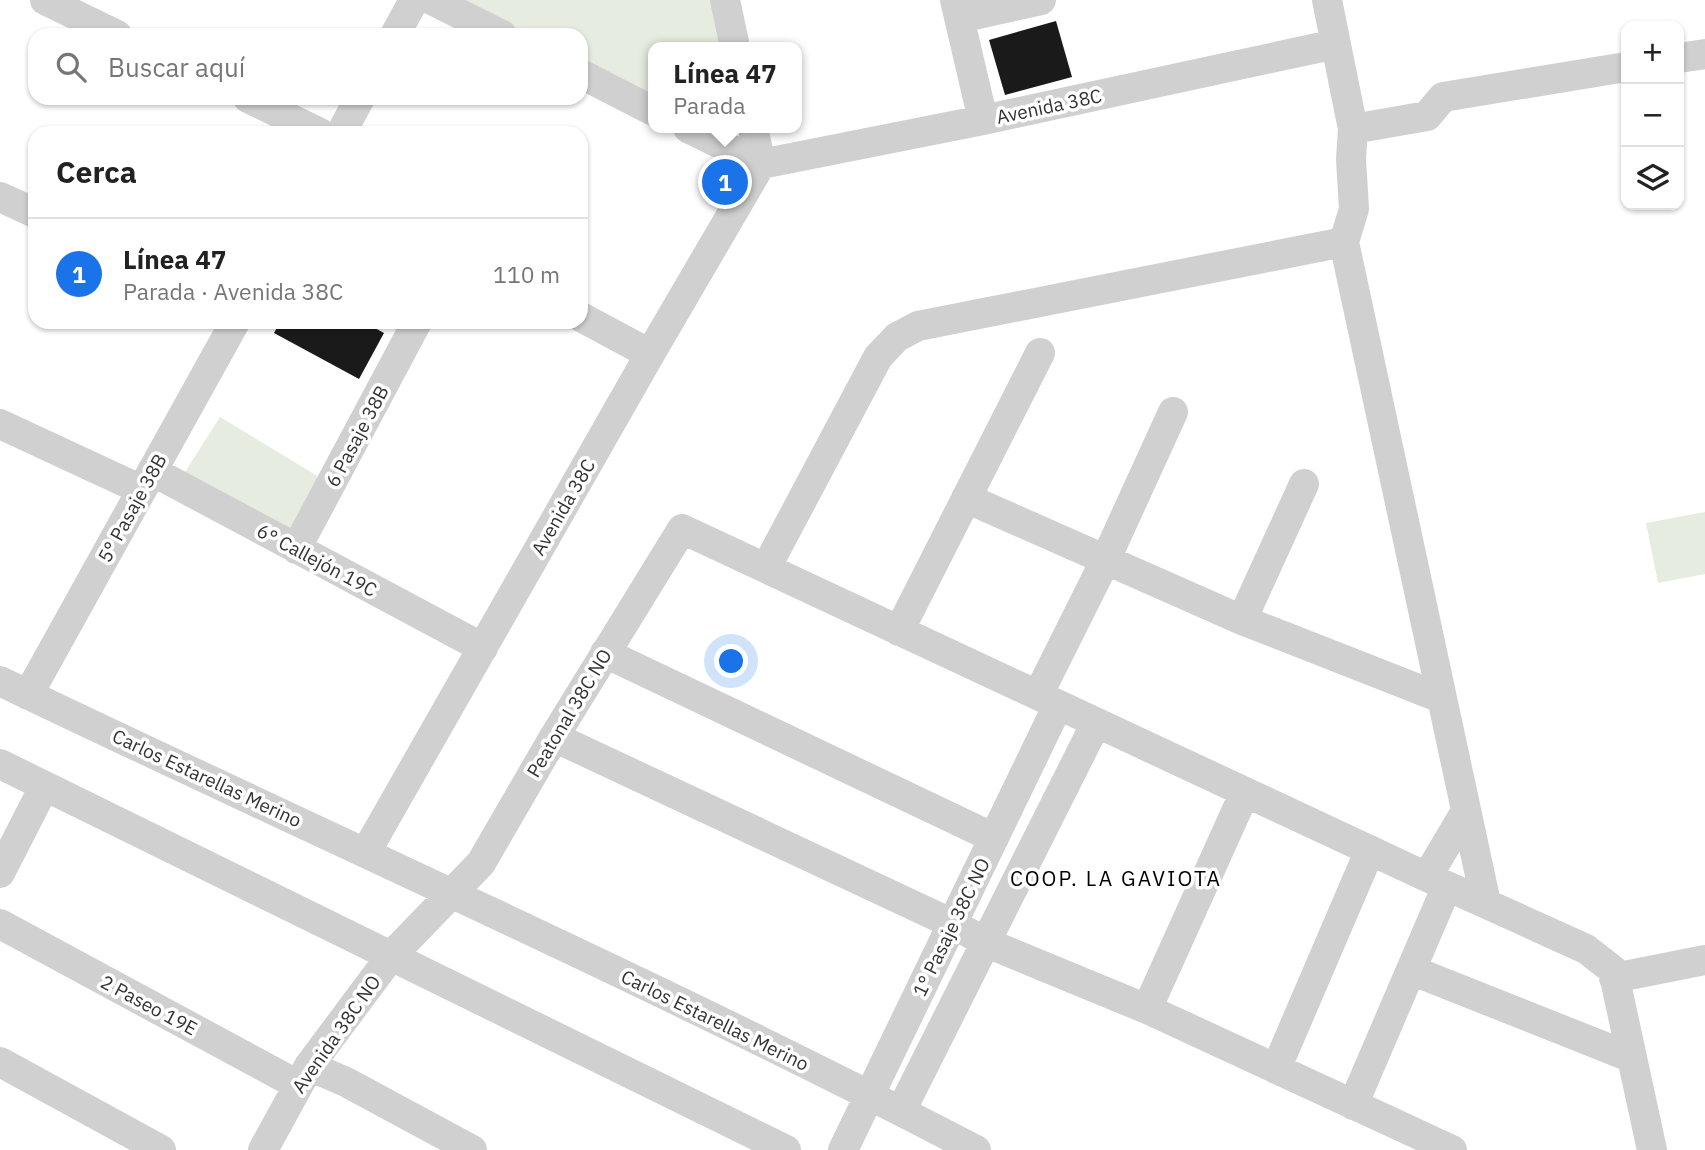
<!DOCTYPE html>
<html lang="es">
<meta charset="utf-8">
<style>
:root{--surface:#fff;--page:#f6f6f6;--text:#222;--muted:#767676;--line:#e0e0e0;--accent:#1a73e8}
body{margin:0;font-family:"IBM Plex Sans",sans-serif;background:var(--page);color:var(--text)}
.controls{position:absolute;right:21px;top:21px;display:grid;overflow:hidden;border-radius:14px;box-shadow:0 2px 5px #0004}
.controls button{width:63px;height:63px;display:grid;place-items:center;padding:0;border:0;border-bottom:2px solid var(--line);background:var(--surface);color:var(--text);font:35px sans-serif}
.you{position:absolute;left:732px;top:662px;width:24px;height:24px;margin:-18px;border:5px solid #fff;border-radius:50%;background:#1a73e8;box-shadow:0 0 0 10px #1a73e833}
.badge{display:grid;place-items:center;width:46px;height:46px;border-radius:50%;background:var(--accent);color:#fff;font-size:23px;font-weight:700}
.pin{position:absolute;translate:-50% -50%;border:4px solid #fff;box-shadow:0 2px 7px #0006}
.popup{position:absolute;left:648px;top:42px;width:154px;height:91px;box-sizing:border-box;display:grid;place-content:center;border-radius:14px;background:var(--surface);filter:drop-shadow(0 2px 5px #0005);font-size:23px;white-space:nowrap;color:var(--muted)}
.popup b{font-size:26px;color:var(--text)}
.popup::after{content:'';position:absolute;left:50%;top:100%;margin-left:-14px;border:14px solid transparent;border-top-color:var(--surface)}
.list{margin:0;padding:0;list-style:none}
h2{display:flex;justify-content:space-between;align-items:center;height:91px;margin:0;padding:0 28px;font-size:30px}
h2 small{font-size:23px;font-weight:400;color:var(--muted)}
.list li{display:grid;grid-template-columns:46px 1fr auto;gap:21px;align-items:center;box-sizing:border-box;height:112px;padding:0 28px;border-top:2px solid var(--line)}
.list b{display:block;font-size:26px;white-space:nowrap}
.list p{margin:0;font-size:23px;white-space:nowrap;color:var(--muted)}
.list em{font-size:23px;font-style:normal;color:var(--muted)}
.icon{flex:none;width:38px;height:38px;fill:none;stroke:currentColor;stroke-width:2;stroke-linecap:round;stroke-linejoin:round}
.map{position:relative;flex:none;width:1705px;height:1150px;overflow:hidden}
.search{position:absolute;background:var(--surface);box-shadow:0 2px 5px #0004;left:28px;top:28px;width:560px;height:77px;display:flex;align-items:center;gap:18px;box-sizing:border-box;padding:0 24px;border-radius:21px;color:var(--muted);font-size:26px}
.panel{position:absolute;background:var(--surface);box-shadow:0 2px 5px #0004;left:28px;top:126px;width:560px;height:203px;border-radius:21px}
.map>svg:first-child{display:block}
.green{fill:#e6ecdf}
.building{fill:#1a1a1a}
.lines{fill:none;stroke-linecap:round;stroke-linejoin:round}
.minor{stroke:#d0d0d0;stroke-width:30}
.labels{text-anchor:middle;stroke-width:7;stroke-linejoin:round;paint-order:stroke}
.street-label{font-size:19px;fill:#333;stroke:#fff}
.neighbourhood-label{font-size:21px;letter-spacing:2px;fill:#000;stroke:#fff}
</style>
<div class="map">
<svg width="1705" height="1150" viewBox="0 0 1705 1150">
<rect width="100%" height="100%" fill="#fff"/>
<path class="green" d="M451 0H711L721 47H653V102L581 66V35H520Z
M220 417 319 477 290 534 185 472Z
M1705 512V574L1658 583 1646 523Z"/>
<path class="building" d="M1056 21 1072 77 1005 95 989 40Z
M280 322H364L384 333 359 379 274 333Z"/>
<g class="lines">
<path class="minor" d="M45 0 117 35
M432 0 502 35
M725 0 735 47
M955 0 983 120
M1327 0 1353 129 1351 159 1354 209 1344 242 1486 903
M960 18 1041 0
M395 35 414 0
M1679 58 1705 54
M581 74 653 111
M248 98 320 133
M688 128 761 164 983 120 1336 44
M1353 129 1427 116 1443 97 1626 67
M341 133 360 98
M0 197 35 213
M581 317 650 354
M0 424 142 490
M152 471 483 648
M966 498 1242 620 1441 698
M296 549 417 322
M766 568 878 357 897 337 918 326 1344 242
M1242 620 1304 484
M899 631 1040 353
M605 653 994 838
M0 681C325 837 656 983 976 1150
M28 695 235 322
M1038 695 1105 561 1173 412
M554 737 953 924 987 943 1147 1009 1452 1150
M0 764 786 1150
M366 852 650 354 761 164 753 128
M0 873 44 787
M1427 877 1466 811
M0 924 298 1085
M1411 970 1630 1057
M1614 978 1705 960
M1147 1009 1245 792
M0 1062 161 1150
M309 1066 346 1082 472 1150
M1276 1069 1370 850
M1353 1105 1447 886
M901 1111 1096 723
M263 1150 309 1066 391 956 481 863 554 737 682 529 1427 877 1586 949 1613 970 1652 1150
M843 1150 1058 705"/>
</g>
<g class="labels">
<g class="street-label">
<text transform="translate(1049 106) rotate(-12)" y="7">Avenida 38C</text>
<text transform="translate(357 436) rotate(-62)" y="7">6 Pasaje 38B</text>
<text transform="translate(563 507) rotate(-60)" y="7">Avenida 38C</text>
<text transform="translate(132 508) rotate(-61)" y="7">5° Pasaje 38B</text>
<text transform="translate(317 560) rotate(28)" y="7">6° Callejón 19C</text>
<text transform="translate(569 713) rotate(-59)" y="7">Peatonal 38C NO</text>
<text transform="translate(207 778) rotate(25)" y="7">Carlos Estarellas Merino</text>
<text transform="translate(951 927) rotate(-64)" y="7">1° Pasaje 38C NO</text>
<text transform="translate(149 1005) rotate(28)" y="7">2 Paseo 19E</text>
<text transform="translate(715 1020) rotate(26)" y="7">Carlos Estarellas Merino</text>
<text transform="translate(336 1034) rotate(-55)" y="7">Avenida 38C NO</text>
</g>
<g class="neighbourhood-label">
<text x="1116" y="886">COOP. LA GAVIOTA</text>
</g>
</g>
</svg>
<div class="controls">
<button>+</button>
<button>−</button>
<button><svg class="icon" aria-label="layers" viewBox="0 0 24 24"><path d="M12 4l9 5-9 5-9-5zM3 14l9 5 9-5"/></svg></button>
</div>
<div class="you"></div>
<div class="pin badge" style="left:725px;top:182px">1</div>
<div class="popup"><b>Línea 47</b>Parada</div>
<div class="search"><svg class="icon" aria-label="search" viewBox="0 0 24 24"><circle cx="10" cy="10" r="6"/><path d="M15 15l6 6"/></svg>Buscar aquí</div>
<section class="panel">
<h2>Cerca<small></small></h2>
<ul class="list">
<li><span class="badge">1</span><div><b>Línea 47</b><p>Parada · Avenida 38C</p></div><em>110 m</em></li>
</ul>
</section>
</div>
